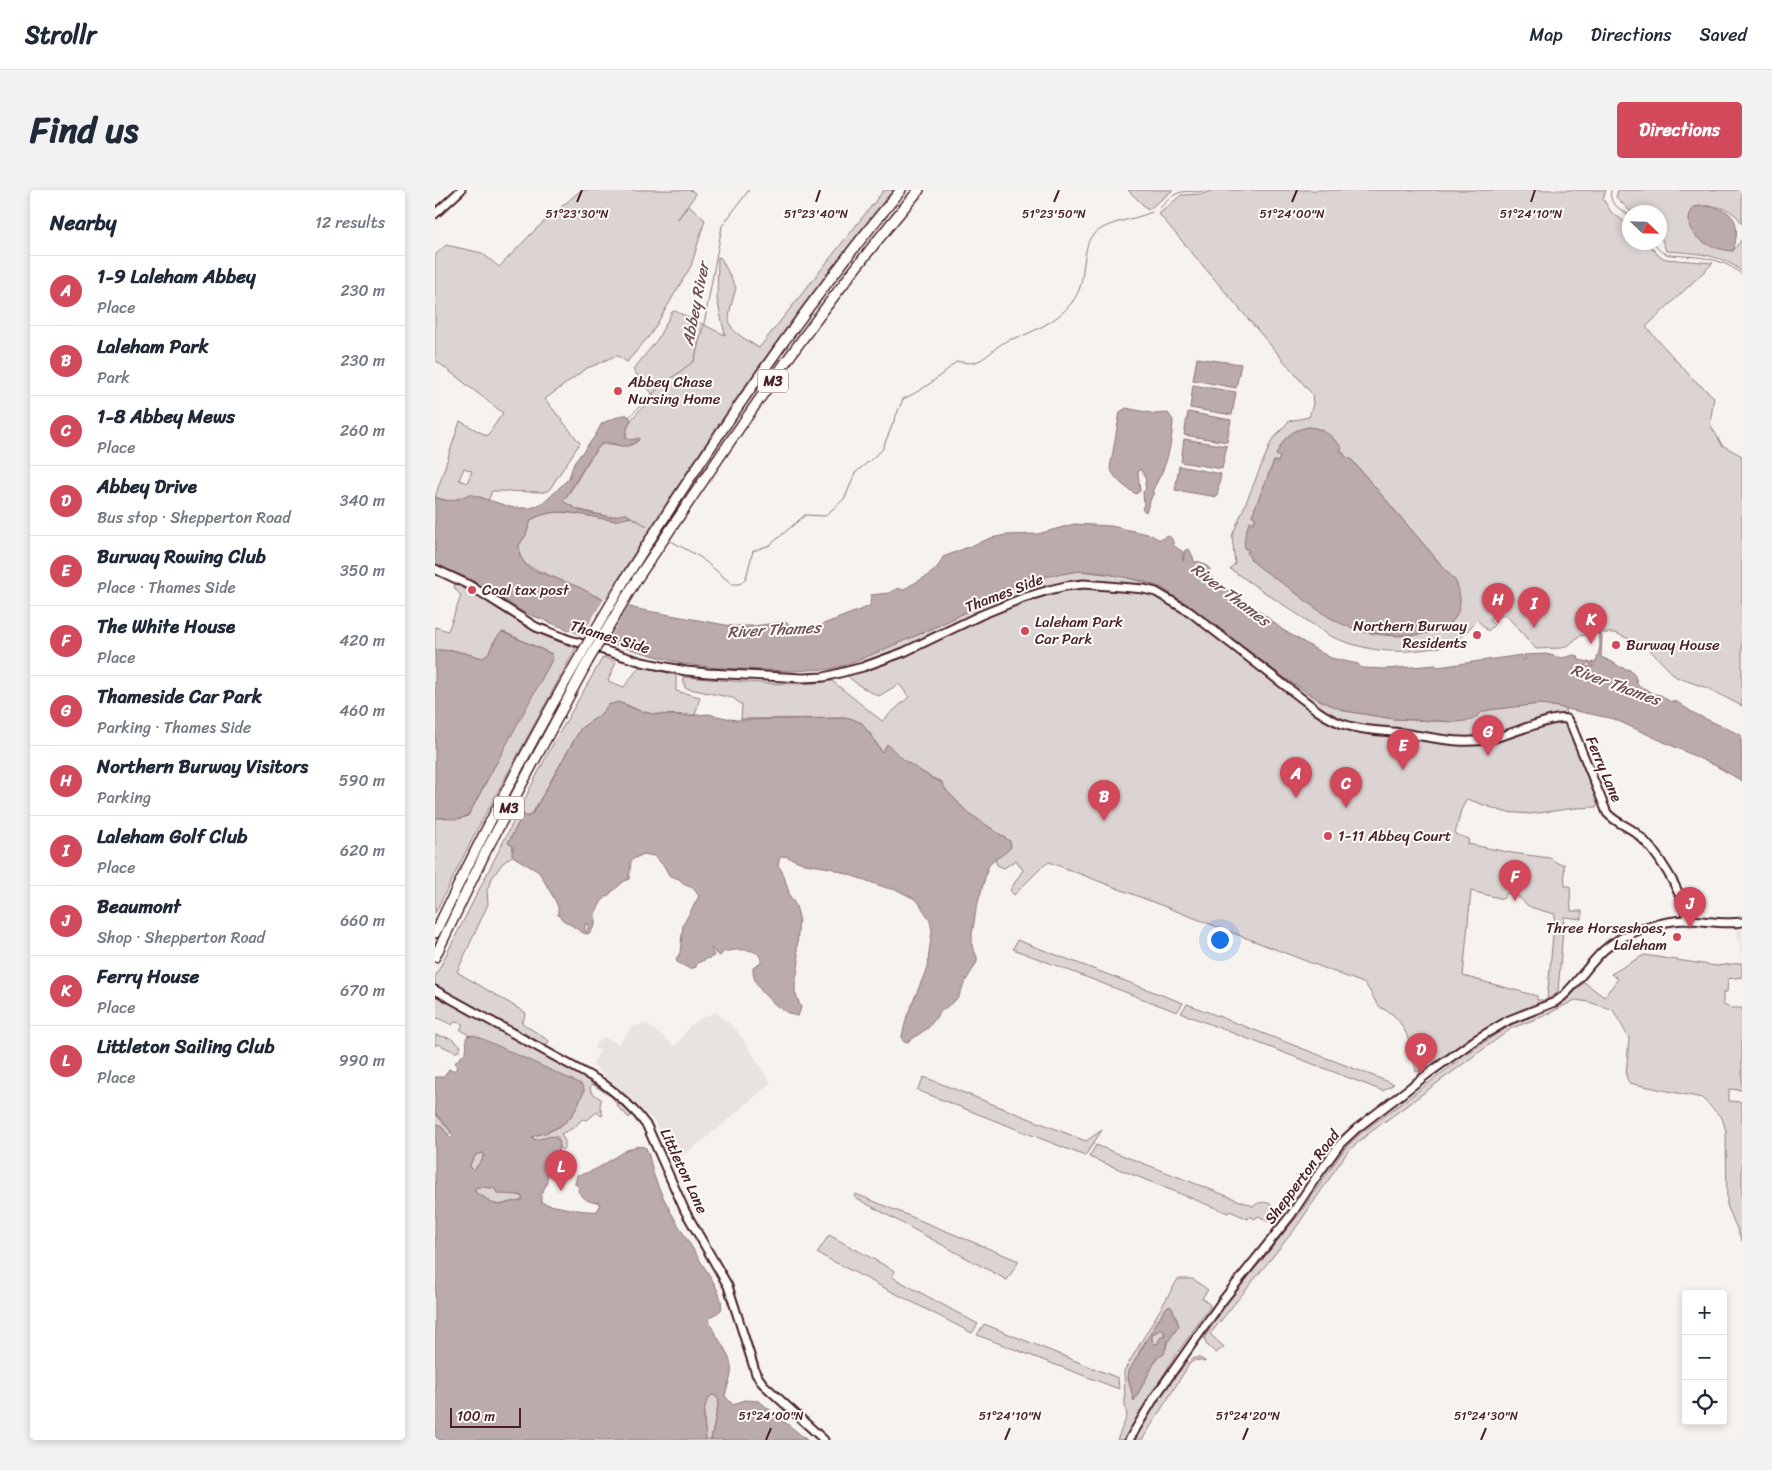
<!DOCTYPE html>
<meta charset="utf-8">
<style>
:root{--surface:#fff;--page:#f2f2f3;--text:#1f2937;--muted:#747a83;--line:#e0e1e3;--accent:#d1495b}
body{margin:0;font-family:Sriracha,sans-serif;background:var(--page);color:var(--text)}
.controls{position:absolute;right:15px;bottom:15px;display:grid;overflow:hidden;border-radius:5px;box-shadow:0 2px 8px #0003}
.controls button{width:45px;height:45px;display:grid;place-items:center;padding:0;border:0;border-bottom:1px solid var(--line);background:var(--surface);color:var(--text);font:25px sans-serif}
.compass{position:absolute;left:1187px;top:15px;width:45px;height:45px;border-radius:50%;background:var(--surface);box-shadow:0 2px 8px #0003;rotate:113deg}
.scale{position:absolute;left:15px;bottom:12px;width:71px;box-sizing:border-box;padding-left:5px;border:2px solid #4a1f2b;border-top:0;font-size:14px;line-height:18px;white-space:nowrap;color:#4a1f2b;-webkit-text-stroke:4px #fdfcf7;paint-order:stroke}
.you{position:absolute;left:784px;top:749px;width:18px;height:18px;margin:-12px;border:4px solid #fff;border-radius:50%;background:#1a73e8;box-shadow:0 0 0 8px #1a73e833}
.badge{display:grid;place-items:center;width:32px;height:32px;border-radius:50%;background:var(--accent);color:#fff;font-size:16px;font-weight:700}
.pin{position:absolute;translate:-50% -41px;filter:drop-shadow(0 1px 2px #0008)}
.pin::after{content:'';position:absolute;top:26px;width:18px;height:15px;background:inherit;clip-path:polygon(0 0,100% 0,50% 100%)}
.list{margin:0;padding:0;list-style:none}
h2{display:flex;justify-content:space-between;align-items:center;height:65px;margin:0;padding:0 20px;font-size:21px}
h2 small{font-size:16px;font-weight:400;color:var(--muted)}
.list li{display:grid;grid-template-columns:32px 1fr auto;gap:15px;align-items:center;box-sizing:border-box;height:70px;padding:0 20px;border-top:1px solid var(--line)}
.list b{display:block;font-size:19px;white-space:nowrap}
.list p{margin:0;font-size:16px;white-space:nowrap;color:var(--muted)}
.list em{font-size:16px;font-style:normal;color:var(--muted)}
.icon{flex:none;width:28px;height:28px;fill:none;stroke:currentColor;stroke-width:2;stroke-linecap:round;stroke-linejoin:round}
.map{position:relative;flex:none;width:1307px;height:1250px;overflow:hidden;border-radius:5px}
header{display:flex;align-items:center;gap:30px;box-sizing:border-box;height:70px;padding:0 25px;background:var(--surface);border-bottom:1px solid var(--line)}
header strong{font-size:24px}
nav{display:flex;gap:28px;margin-inline-start:auto;font-size:18px}
.intro{display:flex;align-items:center;justify-content:space-between;box-sizing:border-box;height:120px;padding:0 30px}
h1{margin:0;font-size:35px}
.button{padding:12px 22px;border-radius:5px;background:var(--accent);color:#fff;font-size:18px;font-weight:700}
main{display:flex;gap:30px;padding:0 30px}
aside{flex:1;background:var(--surface);border-radius:5px;box-shadow:0 2px 8px #0003}
.map>svg:first-child{display:block}
.built{fill:#e9e3e0}
.green{fill:#dcd4d2;stroke:#937a7e;fill-rule:evenodd}
.water{fill:#bbabac;stroke:#8e7378;fill-rule:evenodd}
.pier{fill:#f6f3ef}
.lines{fill:none;stroke-linecap:round;stroke-linejoin:round}
.stream{stroke:#8e7378;stroke-width:1}
.secondary-casing{stroke:#4a1f2b;stroke-width:11}
.highway-casing{stroke:#4a1f2b;stroke-width:12}
.secondary{stroke:#fdfcf7;stroke-width:7}
.highway{stroke:#fdfcf7;stroke-width:9}
.highway-bridge-casing{stroke:#4a1f2b;stroke-width:12;stroke-linecap:butt}
.highway-bridge{stroke:#fdfcf7;stroke-width:9}
.ticks{fill:none;stroke:#4a1f2b;stroke-width:2}
.poi-dot{fill:#d1495b;stroke:#fdfcf7;stroke-width:2}
.labels{text-anchor:middle;stroke-width:4;stroke-linejoin:round;paint-order:stroke}
.shield{fill:#fdfcf7;stroke:#806168;stroke-width:1}
.shield-label{font-size:14px;font-weight:bold;fill:#4a1f2b}
.poi-label{font-size:15px;fill:#4a1f2b;stroke:#fdfcf7;text-anchor:start}
.street-label{font-size:15px;fill:#4a1f2b;stroke:#fdfcf7}
.water-label{font-size:16px;font-style:italic;fill:#725058;stroke:#fdfcf7}
.ticks-label{font-size:12px;text-anchor:middle;fill:#4a1f2b;stroke:#fdfcf7;stroke-width:4;stroke-linejoin:round;paint-order:stroke}
</style>
<header>
<strong>Strollr</strong>
<nav><a>Map</a><a>Directions</a><a>Saved</a></nav>
</header>
<div class="intro"><h1>Find us</h1><a class="button">Directions</a></div>
<main>
<aside>
<h2>Nearby<small>12 results</small></h2>
<ul class="list">
<li><span class="badge">A</span><div><b>1-9 Laleham Abbey</b><p>Place</p></div><em>230 m</em></li>
<li><span class="badge">B</span><div><b>Laleham Park</b><p>Park</p></div><em>230 m</em></li>
<li><span class="badge">C</span><div><b>1-8 Abbey Mews</b><p>Place</p></div><em>260 m</em></li>
<li><span class="badge">D</span><div><b>Abbey Drive</b><p>Bus stop · Shepperton Road</p></div><em>340 m</em></li>
<li><span class="badge">E</span><div><b>Burway Rowing Club</b><p>Place · Thames Side</p></div><em>350 m</em></li>
<li><span class="badge">F</span><div><b>The White House</b><p>Place</p></div><em>420 m</em></li>
<li><span class="badge">G</span><div><b>Thameside Car Park</b><p>Parking · Thames Side</p></div><em>460 m</em></li>
<li><span class="badge">H</span><div><b>Northern Burway Visitors</b><p>Parking</p></div><em>590 m</em></li>
<li><span class="badge">I</span><div><b>Laleham Golf Club</b><p>Place</p></div><em>620 m</em></li>
<li><span class="badge">J</span><div><b>Beaumont</b><p>Shop · Shepperton Road</p></div><em>660 m</em></li>
<li><span class="badge">K</span><div><b>Ferry House</b><p>Place</p></div><em>670 m</em></li>
<li><span class="badge">L</span><div><b>Littleton Sailing Club</b><p>Place</p></div><em>990 m</em></li>
</ul>
</aside>
<div class="map">
<svg width="1307" height="1250" viewBox="0 0 1307 1250">
<rect width="100%" height="100%" fill="#f6f3ef"/>
<filter id="ink" filterUnits="userSpaceOnUse"><feTurbulence type="fractalNoise" baseFrequency=".02" numOctaves="2"/><feDisplacementMap in="SourceGraphic" scale="10" xChannelSelector="R" yChannelSelector="G"/><feConvolveMatrix kernelMatrix="1 2 1 2 8 2 1 2 1" color-interpolation-filters="sRGB"/></filter>
<g filter="url(#ink)">
<path class="built" d="M1302 739H1307L1306 771 1304 749H1301Z
M281 822 302 840 336 893 274 946 240 971 219 931 159 876 158 872 165 861 159 858 162 851 165 852 168 847 183 854 198 836 212 834 240 856 255 836 266 828Z"/>
<path class="green" d="M146 0H256L261 4 242 30 254 15 270 30 256 76 216 144 192 172 183 166C171 168 163 175 152 178L110 209 145 253 114 300 109 302 57 301 53 311 46 307 22 309C14 313 8 309 0 307L25 231 52 246 68 223 0 170V65L11 55 47 63 64 77 101 39ZM29 278 37 281 32 293 24 290Z
M449 0H458C437 25 417 51 397 77 315 183 241 296 170 410L91 375 85 366 84 355 91 345 96 330C121 315 148 326 176 330 183 331 188 326 194 328L192 324 175 327 141 319 127 312C143 294 150 271 167 254H176L187 256 200 250H194L191 248C190 229 207 219 220 207L198 180 222 150 237 122 240 121 290 145 282 109 283 67 286 68 301 98C290 137 289 136 324 158Z
M693 0H738L713 20Z
M779 0H1171L1168 9 1176 22 1194 35V52L1213 53 1223 65 1231 69 1278 73 1211 137 1258 189 1279 207 1275 234 1287 255 1307 266V516L1272 498 1241 487 1211 456 1180 443H1165L1144 446 1134 455 1126 458 1101 459 1071 425 1062 427 1060 425 1054 430 1059 435 1053 441 1042 430C1035 437 1028 447 1020 453 1015 457 1004 457 998 458 959 465 931 461 895 446L795 379 800 373 797 346 837 250 854 231 874 227 878 214 877 204 724 24 746 5 767 4ZM873 237C889 238 896 246 907 258L905 259 913 269 915 268 1021 392C1024 401 1024 405 1023 415 1022 418 1022 423 1021 426 1010 449 955 448 934 443 920 440 907 434 895 427L816 370 813 359 815 331 818 333 821 327 817 326 839 271 843 272 845 267 842 265Z
M1183 0H1307V34C1305 31 1302 26 1299 24 1288 15 1271 15 1258 17L1298 61 1307 49V82C1286 63 1257 63 1231 61L1225 44 1224 22H1196L1181 7Z
M645 381 687 386 727 398 834 475 910 521 959 529 1019 532 1047 521 1066 518 1105 514 1130 518 1132 536 1163 610 1161 617 1141 618 1096 624 1069 622 1032 609 1026 620 1020 644 1034 649 1033 654 1077 663 1115 668 1124 674H1129L1130 696H1135L1136 721H1147V729L1129 727 1123 802 1112 810 1077 824 1065 831 989 881 981 882C978 863 973 837 957 824 953 821 947 819 944 816 937 808 936 799 928 793L614 672 607 677 579 705 575 700 588 680 581 670 569 678 562 675 559 666 560 641 532 622 511 600 506 591 497 588 470 571 452 555 447 562 435 543 415 528 306 529 307 515 298 508 250 498 248 487C295 490 351 498 397 491L447 531 474 507 464 494 444 506C428 499 416 491 404 477L492 441 531 422 585 392 608 386ZM1036 701 1068 709 1072 703C1088 706 1086 713 1096 717 1103 720 1112 722 1120 724L1112 810H1102V806L1028 786Z
M21 392C42 404 60 418 81 430 99 442 121 451 141 458L45 634 0 723V628C12 627 21 631 33 626L117 464 69 442 59 451 53 465 48 468 21 461 3 460 0 459V437L13 441 26 406 19 397Z
M168 467 181 472 173 491 189 497 205 476 241 485V501L265 507 260 525 218 524 205 521 188 513 171 518 165 525 146 538 97 624 92 627 88 624 73 653 78 656V665L67 674 57 688 52 700 53 714 22 782 91 823 87 833 114 851 109 858 0 796V787L114 561Z
M582 750 748 813 742 822 578 759Z
M1209 765 1281 776 1307 773V787L1293 789 1292 802H1288V815L1297 818H1307V900L1294 899V911L1307 912V1051L1292 1015 1291 941 1287 928 1267 908 1194 893 1191 886 1194 848 1178 820 1154 812 1140 810 1109 826 1077 838 933 944 913 961 860 1039 775 1144 789 1157 781 1163 771 1154 769 1148 793 1112 865 1023 910 958 926 943 1046 854 1076 835 1121 816 1135 807 1149 792 1169 807 1183 789 1176 784Z
M0 805 162 893 177 904 190 919 196 922 197 925 194 928 191 925 190 923 186 921 177 907 157 894 155 898 157 903 166 909 165 917 168 925 166 926 162 922 152 930 147 929 140 937 126 944 130 951V957L127 960 123 956V947C114 945 105 952 97 949L98 946C130 938 137 931 149 900L35 845 33 846 32 844 25 839 27 837V833L19 832 17 835 3 828 0 829Z
M752 814 959 894 948 901 746 823Z
M0 845 15 848 26 856 24 861 20 862 3 854 0 856Z
M489 887 651 951 667 940 650 966 482 900Z
M0 923 16 942 13 945 6 936 0 933Z
M661 955 818 1016C824 1011 838 1010 840 1021 840 1025 836 1029 833 1032L824 1026 819 1029 815 1026 813 1029 795 1021 793 1023 654 967Z
M48 963V968L39 981 35 977 36 972 42 964Z
M42 997 59 998 62 1003 85 1005 88 1009C83 1013 81 1011 75 1012 65 1015 65 1016 54 1012 51 1006 41 1006 39 999Z
M421 1004 584 1071 572 1090 419 1007Z
M394 1045 460 1081 457 1087 543 1134 537 1143 382 1063Z
M743 1089H758L773 1100 767 1108 775 1115V1117L740 1166 689 1250H682L692 1226 690 1215 689 1181ZM742 1129 743 1136 732 1153 731 1159 722 1168 699 1211 693 1188 706 1158 715 1144Z
M549 1134 683 1188 684 1199 542 1145Z
M726 1138 729 1140V1146L724 1150 723 1154H720L717 1151V1145Z
M759 1168H765L770 1171V1172L761 1170 755 1173 707 1250H700C714 1226 736 1184 759 1168Z
M277 1205 281 1206 284 1210 276 1250H271C270 1237 265 1214 277 1205Z"/>
<path class="water" d="M1270 16C1299 19 1307 31 1298 61 1282 60 1252 50 1254 29 1254 25 1257 21 1258 17Z
M762 168 806 174 801 198 758 190Z
M758 195 801 202 797 225 755 218Z
M691 218 721 224 733 223 738 230C738 242 734 266 729 277 726 286 720 294 717 302L719 303 717 306 711 322 707 319 709 314 708 302 711 299 710 293 711 290 706 280H704L703 282 705 301 701 304C691 298 680 290 675 278L685 222Z
M753 222 796 230 792 252 749 245Z
M188 225H192L196 229 191 242V248L195 250 204 248V250C187 264 181 249 167 254 159 257 136 301 128 311L145 321 175 327 189 324H192L196 327C191 328 183 331 177 330 149 327 123 314 96 330L91 345 84 355 85 366 91 375 96 379 144 397 162 407 202 419 296 436H318L350 432 358 437 373 440 435 416 436 405 454 403 463 398 468 400C482 390 502 385 508 367L556 348 571 345 603 344 639 334 676 336 717 345C722 349 723 350 729 348L730 346C738 346 737 350 739 356L748 362V371L750 360 754 359 758 367 759 372C766 371 769 373 775 379L774 384 778 389 813 415 818 416 848 440 887 463 896 468 923 474 927 478 951 479 1001 475 1003 477 1087 465 1088 470H1090L1089 465 1111 464 1127 468 1139 465 1143 466 1144 470 1154 472 1150 476 1158 477V475H1155L1154 473 1161 472C1164 462 1167 453 1163 443H1165L1167 447 1166 467 1177 472 1185 477 1195 480 1200 486 1203 495 1219 504 1226 505 1234 511 1242 512 1260 524 1306 545 1307 591 1281 576 1179 529 1113 515 1105 514 1054 520 1047 522 1037 530 1022 532 959 529 910 521 886 511 854 491 805 456 760 420 727 398 708 391 668 383 645 381 595 389 585 392 557 406 531 422 492 441 417 473 395 479 355 481 283 478 248 474 150 446 88 422 33 388 0 374V307C3 308 5 309 8 310 16 312 27 308 34 304L79 318H96L103 315 114 308 134 288 139 273 160 246 167 233Z
M873 237C889 238 897 246 907 258L905 260 913 269 915 268 1021 392C1047 458 942 450 907 434 887 425 870 410 853 397 841 389 827 380 816 370L812 362H814L813 359H810C808 349 811 340 815 331L818 333 821 328 817 325 839 271 843 272 845 267 841 265C848 249 855 240 873 237Z
M749 249 792 256 787 279 746 272Z
M744 276 786 284 782 307 740 300Z
M67 442 117 464 118 468 34 624C24 633 12 627 0 628V459L3 460 21 461 48 468C57 462 58 449 67 442Z
M183 512 205 521 218 524 252 526 273 524 301 530 415 528 427 533 447 562 452 554 470 571 497 588 506 592 511 600 532 622 575 651 576 657C570 665 559 668 553 677L541 720 537 744V756L542 767V772L530 792 523 808 505 822 493 838 471 853 468 851 467 846 472 826 492 778 497 741 495 730 484 713 478 708 462 700 452 698 395 678 370 674 350 666 345 667 343 675 348 683 355 706 361 716 364 727 362 759 364 772 360 795V802L366 818 363 826C349 825 324 803 320 790 318 786 318 782 318 778L326 773C328 755 298 760 288 762L285 766 280 763 277 758 276 759 279 766 262 773 261 777 255 779 242 772 241 769 245 763 248 735 264 706 258 698 250 695 244 689 234 685 229 676 219 666 209 664 200 668 196 671 194 689 188 692 167 711 160 723V735L155 743 151 744 154 734H150V744L128 730 123 725V717L120 710 104 682 79 667 77 664 78 656 73 653 88 624 92 627 97 624 146 538 165 525 173 515Z
M39 845 146 894C151 899 149 902 146 908 140 924 132 934 115 941 109 944 102 944 97 947L99 950 117 946 124 950 125 953 121 976 113 983 111 995 106 1005V1012C114 1016 155 1023 162 1021L165 1016 164 1012C155 1014 148 1008 143 1001L144 997 140 994 142 985C151 984 160 980 168 975 178 969 199 951 211 958 216 968 216 980 221 991 232 1019 250 1046 266 1072 273 1083 290 1107 286 1120L275 1128 274 1131C280 1148 299 1165 296 1184 295 1192 291 1199 290 1206L298 1215 309 1210 324 1211 372 1250H276L284 1211 281 1206 277 1205C265 1214 270 1237 271 1250H0V933L6 936 15 947 18 946 12 936 0 923V887H8L14 879 18 881 22 878 20 873C30 861 33 865 31 848L33 846ZM48 963V968L39 980 35 977 36 972 42 964ZM42 997 59 998 63 1004 85 1005 88 1009C83 1013 81 1011 76 1012 65 1015 65 1016 54 1012 51 1006 41 1006 39 999Z
M735 1116 738 1119 744 1136 732 1153 729 1164 722 1168 699 1211 693 1188 694 1181 729 1120 732 1117ZM726 1139 729 1140 730 1146H726L723 1153 720 1154 717 1151V1145Z"/>
<path class="pier" d="M170 407 194 415 171 454 146 447Z"/>
<g class="lines">
<path class="stream" d="M1176 0C1173 14 1184 18 1194 25
M724 19C730 13 738 3 747 2 756 0 761 4 771 0
M1218 52C1221 57 1224 61 1229 63 1234 66 1243 65 1249 66 1270 67 1291 70 1307 85
M194 227 226 196 259 171 270 129 287 36 314 0
M196 327 212 336
M236 351 265 367 297 394H305L311 388 318 361 335 355 370 325 390 326 410 308 420 283 447 260 468 209C490 199 503 188 521 172 528 171 536 175 543 171 552 168 559 158 568 153 576 148 587 147 596 142 616 133 638 119 645 97 649 84 649 54 657 46 673 30 697 31 717 22"/>
<defs>
<path id="secondary" d="M0 24 26 0
M0 379 34 395 101 437 132 449 207 472 251 481 273 483 368 488 389 487 428 477 469 462 546 425 588 408 614 400 631 396 649 394 709 399 721 402 755 422 883 521C893 528 902 533 914 536 931 541 950 541 967 543 995 547 1026 555 1055 549 1073 546 1117 525 1132 529L1137 537 1172 623C1181 633 1191 635 1201 643 1222 660 1248 703 1252 730
M0 800 166 892C184 905 199 918 212 936L250 1021 293 1096 321 1184 328 1194 389 1250
M694 1250 719 1208 788 1110 856 1025 882 986 905 954 921 939 994 883 1040 850 1074 830 1120 812 1128 806C1143 792 1154 774 1169 760 1188 743 1224 731 1250 730 1269 730 1287 735 1307 732"/>
<path id="highway" d="M192 386C276 253 365 121 466 0
M202 389C291 257 380 122 484 0
M0 743C45 649 92 558 144 468
M0 767 51 661 153 471"/>
</defs>
<use href="#secondary" class="secondary-casing"/>
<use href="#highway" class="highway-casing"/>
<use href="#secondary" class="secondary"/>
<use href="#highway" class="highway"/>
<defs>
<path id="highway-bridge" d="M144 468 192 386
M153 471 202 389"/>
</defs>
<use href="#highway-bridge" class="highway-bridge-casing"/>
<use href="#highway-bridge" class="highway-bridge"/>
</g>
</g>
<path class="ticks" d="M142 12 147 0M381 12 385 0M619 12 624 0M857 12 862 0M1096 12 1100 0M331 1250 336 1238M570 1250 575 1238M808 1250 813 1238M1046 1250 1051 1238"/>
<g class="poi-dot">
<circle cx="183" cy="201" r="5"/>
<circle cx="37" cy="400" r="5"/>
<circle cx="590" cy="441" r="5"/>
<circle cx="1042" cy="445" r="5"/>
<circle cx="1181" cy="455" r="5"/>
<circle cx="893" cy="646" r="5"/>
<circle cx="1242" cy="747" r="5"/>
</g>
<g class="labels">
<g class="shield">
<rect x="323" y="179.5" width="30" height="23" rx="4"/>
<rect x="59" y="606.5" width="30" height="23" rx="4"/>
</g>
<g class="shield-label">
<text x="338" y="196">M3</text>
<text x="74" y="623">M3</text>
</g>
<g class="poi-label">
<text x="193" y="197">Abbey Chase<tspan x="193" dy="17">Nursing Home</tspan></text>
<text x="47" y="405">Coal tax post</text>
<text x="600" y="437">Laleham Park<tspan x="600" dy="17">Car Park</tspan></text>
<text x="1032" y="441" text-anchor="end">Northern Burway<tspan x="1032" dy="17">Residents</tspan></text>
<text x="1191" y="460">Burway House</text>
<text x="903" y="651">1-11 Abbey Court</text>
<text x="1232" y="743" text-anchor="end">Three Horseshoes,<tspan x="1232" dy="17">Laleham</tspan></text>
</g>
<g class="street-label">
<text transform="translate(569 403) rotate(-21)" y="5">Thames Side</text>
<text transform="translate(175 447) rotate(17)" y="5">Thames Side</text>
<text transform="translate(1169 579) rotate(67)" y="5">Ferry Lane</text>
<text transform="translate(249 981) rotate(65)" y="5">Littleton Lane</text>
<text transform="translate(867 987) rotate(-53)" y="5">Shepperton Road</text>
</g>
<g class="water-label">
<text transform="translate(260 114) rotate(-79)" y="6">Abbey River</text>
<text transform="translate(796 404) rotate(37)" y="6">River Thames</text>
<text transform="translate(339 439) rotate(-3)" y="6">River Thames</text>
<text transform="translate(1181 494) rotate(20)" y="6">River Thames</text>
</g>
</g>
<g class="ticks-label">
<text x="142" y="28">51°23'30"N</text>
<text x="381" y="28">51°23'40"N</text>
<text x="619" y="28">51°23'50"N</text>
<text x="857" y="28">51°24'00"N</text>
<text x="1096" y="28">51°24'10"N</text>
<text x="336" y="1230">51°24'00"N</text>
<text x="575" y="1230">51°24'10"N</text>
<text x="813" y="1230">51°24'20"N</text>
<text x="1051" y="1230">51°24'30"N</text>
</g>
</svg>
<div class="controls">
<button>+</button>
<button>−</button>
<button><svg class="icon" aria-label="locate" viewBox="0 0 24 24"><circle cx="12" cy="12" r="6"/><path d="M12 2v4M12 18v4M2 12h4M18 12h4"/></svg></button>
</div>
<svg class="compass" viewBox="-18 -18 36 36"><path d="M0-13l5 13h-10z" fill="#e53935"/><path d="M0 13l5-13h-10z" fill="#747a83"/></svg>
<div class="scale">100 m</div>
<div class="you"></div>
<div class="pin badge" style="left:861px;top:608px">A</div>
<div class="pin badge" style="left:669px;top:631px">B</div>
<div class="pin badge" style="left:911px;top:618px">C</div>
<div class="pin badge" style="left:986px;top:884px">D</div>
<div class="pin badge" style="left:968px;top:580px">E</div>
<div class="pin badge" style="left:1080px;top:711px">F</div>
<div class="pin badge" style="left:1053px;top:566px">G</div>
<div class="pin badge" style="left:1063px;top:434px">H</div>
<div class="pin badge" style="left:1099px;top:438px">I</div>
<div class="pin badge" style="left:1255px;top:738px">J</div>
<div class="pin badge" style="left:1156px;top:454px">K</div>
<div class="pin badge" style="left:126px;top:1001px">L</div>
</div>
</main>
